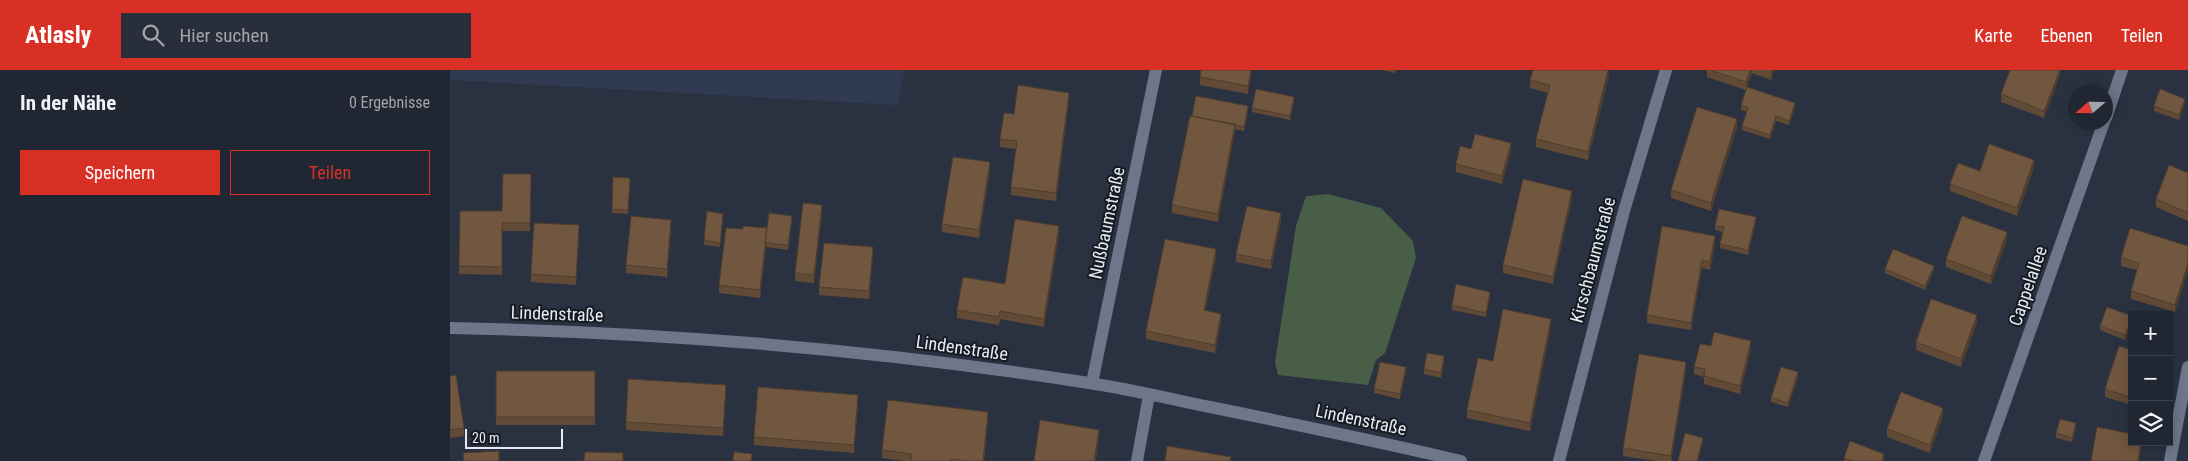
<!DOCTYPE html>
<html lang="de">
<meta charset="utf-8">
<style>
:root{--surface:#202632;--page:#282e3a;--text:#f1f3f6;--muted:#a2a5ac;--line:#3d434d;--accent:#d93025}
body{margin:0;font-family:"Roboto Condensed",sans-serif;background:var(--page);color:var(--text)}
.controls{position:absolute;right:15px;bottom:15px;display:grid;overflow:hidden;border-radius:0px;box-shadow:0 2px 12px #0003}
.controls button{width:45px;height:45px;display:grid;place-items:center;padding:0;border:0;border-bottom:1px solid var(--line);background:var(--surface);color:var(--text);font:25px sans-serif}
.compass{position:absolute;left:1618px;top:15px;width:45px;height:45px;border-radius:50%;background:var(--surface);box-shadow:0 2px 12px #0003;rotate:250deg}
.scale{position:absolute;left:15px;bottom:12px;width:98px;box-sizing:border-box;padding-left:5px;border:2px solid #e5eaf5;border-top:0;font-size:14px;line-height:18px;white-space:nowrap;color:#e5eaf5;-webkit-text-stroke:4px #161a21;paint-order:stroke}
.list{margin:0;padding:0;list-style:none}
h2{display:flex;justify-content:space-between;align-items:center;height:65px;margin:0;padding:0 20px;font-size:21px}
h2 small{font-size:16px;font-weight:400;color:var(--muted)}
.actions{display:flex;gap:10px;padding:15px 20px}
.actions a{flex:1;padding:11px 0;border:1px solid var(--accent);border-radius:0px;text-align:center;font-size:18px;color:var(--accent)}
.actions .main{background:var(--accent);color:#fff}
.icon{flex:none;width:28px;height:28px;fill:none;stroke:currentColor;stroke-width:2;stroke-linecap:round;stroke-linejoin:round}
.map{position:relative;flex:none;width:1738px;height:391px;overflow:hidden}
header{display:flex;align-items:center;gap:30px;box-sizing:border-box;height:70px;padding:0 25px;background:var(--accent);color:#fff}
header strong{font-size:24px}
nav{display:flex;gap:28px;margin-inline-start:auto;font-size:18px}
.search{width:350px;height:45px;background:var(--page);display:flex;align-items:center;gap:12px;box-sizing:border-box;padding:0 18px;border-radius:0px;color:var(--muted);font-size:19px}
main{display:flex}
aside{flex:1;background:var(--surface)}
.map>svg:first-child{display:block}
.built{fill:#303a50}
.green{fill:#495e47}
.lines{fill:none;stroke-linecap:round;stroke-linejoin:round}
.lane{stroke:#6e778a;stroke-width:12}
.street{stroke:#6e778a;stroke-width:12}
.wall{fill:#614b37}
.shaded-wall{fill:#4f3d2d}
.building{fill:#715740;stroke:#4f3d2d}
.labels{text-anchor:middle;stroke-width:4;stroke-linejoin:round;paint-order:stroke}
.street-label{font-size:18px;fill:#e5eaf5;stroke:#161a21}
</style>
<header>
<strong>Atlasly</strong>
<div class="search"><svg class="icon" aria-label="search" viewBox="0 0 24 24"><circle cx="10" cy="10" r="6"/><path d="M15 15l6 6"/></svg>Hier suchen</div>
<nav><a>Karte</a><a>Ebenen</a><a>Teilen</a></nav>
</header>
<main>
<aside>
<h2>In der Nähe<small>0 Ergebnisse</small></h2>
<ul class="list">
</ul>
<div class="actions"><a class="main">Speichern</a><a>Teilen</a></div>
</aside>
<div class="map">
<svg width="1738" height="391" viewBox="0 0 1738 391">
<rect width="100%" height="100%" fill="#2a3242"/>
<path class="built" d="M0 0H455L447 35 0 10Z"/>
<path class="green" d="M878 124 931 138 963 171 966 188 935 283 926 290 918 315 828 305 825 292 846 156 856 126Z"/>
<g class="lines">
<path class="lane" d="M687 391 699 325"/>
<path class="street" d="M1656 48 1672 0
M0 258C214 262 427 280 639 313 680 319 720 329 760 337 844 354 928 371 1011 391
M642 313 706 0
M1109 391 1174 141 1216 0
M1534 391 1654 52
M1720 391 1738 297"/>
</g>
<path class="wall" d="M751 0H802L798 24 750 15V7Z
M933 0H946L945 3Z
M1159 0V5L1138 90 1086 77V69L1098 23 1080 18V10Z
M1257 0H1324L1321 10 1302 3 1297 17 1345 37 1339 55 1326 51 1320 69 1292 60V56L1297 42 1291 40V35L1296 20 1257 7Z
M1610 0V5L1594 48 1551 32V24Z
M619 30 606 131 561 125V117L566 79 550 77V69L564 44Z
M844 32 840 50 802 42V38Z
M1735 33 1729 50 1704 41V36Z
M798 41 794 61 785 59 768 152 722 143V135L742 46Z
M1287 57 1261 141 1221 128V120Z
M1021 79 1061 81 1052 114 1006 102V94Z
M1584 98 1567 146 1500 121V114L1530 101Z
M540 100 529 168 492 162V154Z
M1738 103V151L1706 137V129Z
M81 104 80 161H52V205L9 204 10 141H52Z
M163 107 180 108 178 144 162 143Z
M1122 128 1103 214 1053 203V195Z
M372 143 364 213 345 211V203Z
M273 148 270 177 254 175V170Z
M342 150 338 180 316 177 310 228 269 223V215L317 162Z
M831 151 821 199 786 192V184Z
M1306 152 1298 185 1270 178V174L1272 162 1265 160V156Z
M221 158 217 207 176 203V195Z
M129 163 126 215 81 212V204Z
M609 164 594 257 550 249 549 255 507 248V240L555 214Z
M1557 170 1541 214 1496 197V189Z
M1265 174 1260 200 1252 198 1241 260 1197 253V245Z
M1738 176 1725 242 1681 229V221L1687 200 1671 196V188Z
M423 185 419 229 369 225V217Z
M766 187 755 241 771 252 765 283 696 269V261Z
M1435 199 1484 200 1475 220 1435 203Z
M1040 226 1036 247 1002 240V235Z
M1682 246V253L1675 270 1650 260V256Z
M1527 253 1511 297 1466 280V272Z
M1101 257 1080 361 1017 348V340L1043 291Z
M1261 276 1301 279 1290 324 1254 314V307L1244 304V297Z
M1682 280V335L1655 327V319Z
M994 291 991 308 974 304V299Z
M1236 300 1221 391H1206L1173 386V378Z
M46 301H145V355H46Z
M956 302 950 329 924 323V319Z
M0 306 14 358V366L0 368Z
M1348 307 1338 337 1321 332V328Z
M276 323 273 366 176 360V352Z
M408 333 404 383 304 375V367Z
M1493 346 1480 383 1437 367V359Z
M538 349 534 391H455L432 388V380Z
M1626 358 1622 372 1606 368V363Z
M1394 388 1434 389V391H1394Z"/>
<path class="shaded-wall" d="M801 0H802L798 24V16Z
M1158 0H1159V5L1138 90V82Z
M1300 0H1302V3L1296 20V12Z
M1322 0H1324L1321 10V2Z
M1610 0V5L1594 48V41Z
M619 23V30L606 131V123Z
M844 27V32L840 50V46Z
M1735 29V33L1729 50V45Z
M1345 33V37L1339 55V51Z
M798 36V41L794 61V57Z
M1326 46V51L1320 69V65Z
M1287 49V57L1261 141V133Z
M785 54V62L768 152V144Z
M1061 73V81L1052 114V106Z
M1584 90V98L1567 146V138Z
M540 92V100L529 168V160Z
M1122 121V128L1103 214V207Z
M372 135V143L364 213V205Z
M831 143V151L821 199V191Z
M1306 147V152L1298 185V180Z
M221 150V158L217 207V199Z
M609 156V164L594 257V249Z
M1557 162V170L1541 214V206Z
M1265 166V174L1260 200V192Z
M315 173 316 177 310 228V220Z
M423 177V185L419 229V221Z
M766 179V187L754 248V240Z
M1252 190V198L1241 260V253Z
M1738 193V201L1725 242V235Z
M1484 196V200L1475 220V216Z
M1040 222V226L1036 247V243Z
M771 244V252L765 283V275Z
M1527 245V253L1511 297V289Z
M1682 248V253L1675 270V265Z
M1101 249V257L1080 361V353Z
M1301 271V279L1290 324V316Z
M994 286V291L991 308V303Z
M1236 292V300L1221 391V386Z
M956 297V302L950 329V324Z
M1348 302V307L1338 337V333Z
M408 325V333L404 383V375Z
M1493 338V346L1480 383V375Z
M538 342V349L534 391H533Z
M1626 353V358L1622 372V368Z
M649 360V367L646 391H644Z
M1253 368V372L1248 391H1247Z
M1691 372H1692L1689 391H1688Z"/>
<path class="building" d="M751 0H801L798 16 750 7Z
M1083 0H1158L1138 82 1086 69 1100 15 1080 10Z
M1260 0H1300L1296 12Z
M1560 0H1610L1594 41 1551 24Z
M568 15 619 23 606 123 561 117 567 71 550 69 554 43 564 44Z
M1297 17 1345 33 1339 51 1326 46 1320 65 1292 56 1298 38 1291 35Z
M806 19 844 27 840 46 802 38Z
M1710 19 1735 29 1729 45 1704 36Z
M746 26 798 36 794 57 742 46Z
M1247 37 1287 49 1261 133 1221 120Z
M740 46 785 54 768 144 722 135Z
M1025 64 1061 73 1052 106 1006 94 1010 76 1021 79Z
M1539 74 1584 90 1567 138 1500 114 1508 93 1530 101Z
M503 87 540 92 529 160 492 154Z
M1719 95 1738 103V143L1706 129Z
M53 104H81L80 153H52V197L9 196 10 141H52Z
M163 107 180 108 178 140 162 139Z
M1073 109 1122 121 1103 207 1053 195Z
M353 133 372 135 364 205 345 203Z
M797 136 831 143 821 191 786 184Z
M1269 139 1306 147 1298 180 1270 174 1274 157 1265 156Z
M257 141 273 144 270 173 254 170Z
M319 143 342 146 338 175 315 173Z
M181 146 221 150 217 199 176 195Z
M1512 146 1557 162 1541 206 1496 189Z
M565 149 609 156 594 249 550 241 549 247 507 240 513 207 555 214Z
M84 153 129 155 126 207 81 204Z
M293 156 317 158 310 220 269 215 276 158 293 159Z
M1212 156 1265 166 1260 192 1252 190 1241 253 1197 245Z
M1680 158 1738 176V193L1725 235 1681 221 1689 193 1671 188Z
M715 169 766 179 754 240 771 244 765 275 696 261Z
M374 173 423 177 419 221 369 217Z
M1443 179 1484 196 1475 216 1435 199Z
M1006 214 1040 222 1036 243 1002 235Z
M1481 229 1527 245 1511 289 1466 272Z
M1657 237 1682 246V248L1675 265 1650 256Z
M1053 239 1101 249 1080 353 1017 340 1028 288 1043 291Z
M1264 262 1301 271 1290 316 1254 306 1255 299 1244 297 1250 274 1261 276Z
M1669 276 1682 280V328L1655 319Z
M977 283 994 286 991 303 974 299Z
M1189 284 1236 292 1221 386 1173 378Z
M930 292 956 297 950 324 924 319Z
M1331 297 1348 302 1338 333 1321 328Z
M46 301H145V347H46Z
M6 305 14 358 0 360V306Z
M178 309 276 315 273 358 176 352Z
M308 317 408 325 404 375 304 367Z
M1451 322 1493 338 1480 375 1437 359Z
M438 330 538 342 533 391H515L501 389 500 391H461L462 384 432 380Z
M1610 349 1626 353 1622 368 1606 363Z
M590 350 649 360 644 391H584Z
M1647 357 1682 364V372H1691L1688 391H1641Z
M1235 363 1253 368 1247 391H1228Z
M1400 371 1434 384 1432 391H1403L1394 388Z
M717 376 781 387 780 391H715Z
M49 381V391H14L13 383Z
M135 382 173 383V391H134Z
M284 382 302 384 301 391H283Z"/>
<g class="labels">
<g class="street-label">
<text transform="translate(657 153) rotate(-78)" y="6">Nußbaumstraße</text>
<text transform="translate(1143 190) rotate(-75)" y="6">Kirschbaumstraße</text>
<text transform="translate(1578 216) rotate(-71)" y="6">Cappelallee</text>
<text transform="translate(107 244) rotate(2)" y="6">Lindenstraße</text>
<text transform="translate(512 278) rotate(8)" y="6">Lindenstraße</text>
<text transform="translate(911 350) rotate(12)" y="6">Lindenstraße</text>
</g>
</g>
</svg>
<div class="controls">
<button>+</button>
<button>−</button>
<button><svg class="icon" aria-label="layers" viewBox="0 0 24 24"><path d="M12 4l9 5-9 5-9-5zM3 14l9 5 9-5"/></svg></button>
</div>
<svg class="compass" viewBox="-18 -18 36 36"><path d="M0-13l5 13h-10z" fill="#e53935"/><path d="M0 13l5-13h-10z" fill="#a2a5ac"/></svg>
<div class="scale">20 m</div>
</div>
</main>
